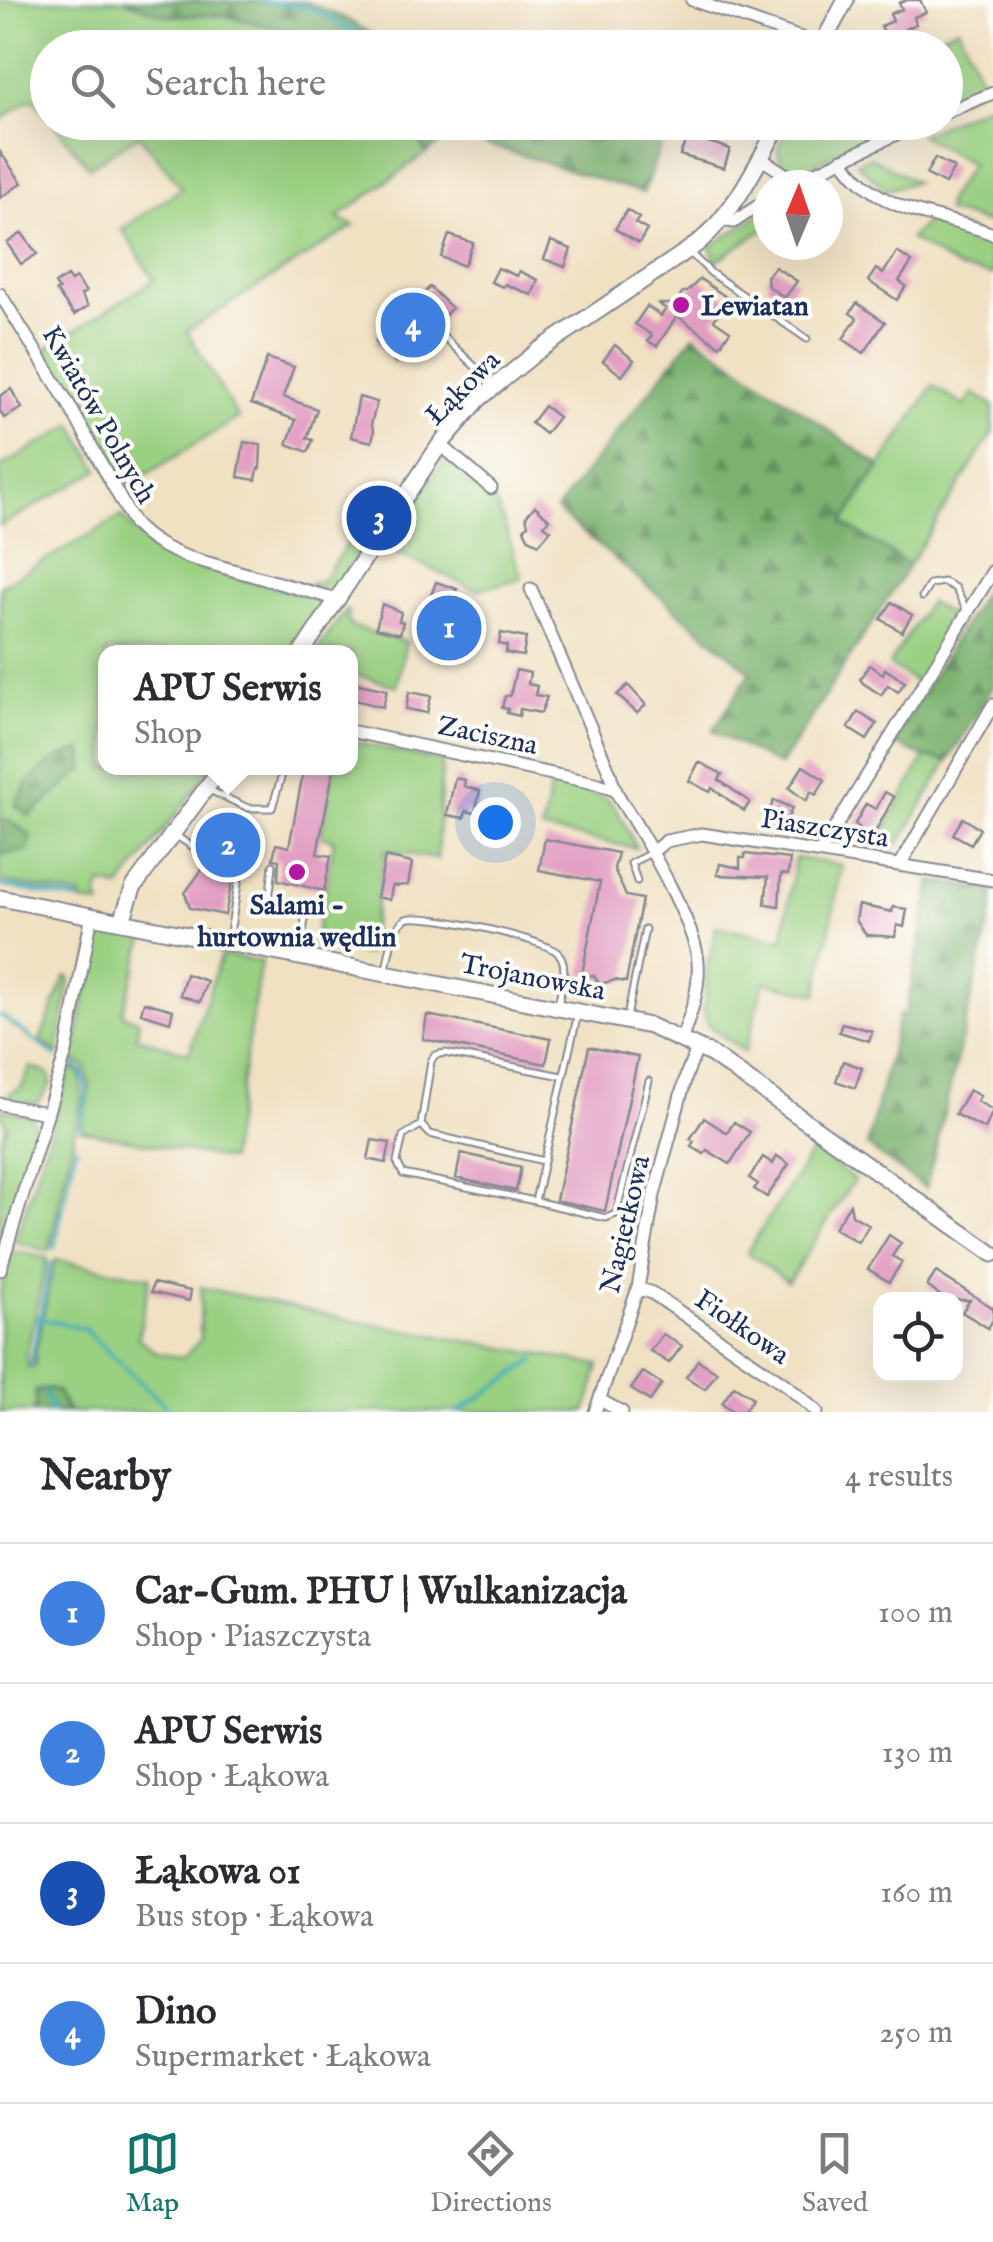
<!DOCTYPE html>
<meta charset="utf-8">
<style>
:root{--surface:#fff;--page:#f2f2f3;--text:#2b2b33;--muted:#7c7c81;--line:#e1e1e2;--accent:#0f766e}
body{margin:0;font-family:"IM FELL English",serif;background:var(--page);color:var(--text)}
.controls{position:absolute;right:30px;bottom:30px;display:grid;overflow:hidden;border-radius:20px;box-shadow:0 10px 40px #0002}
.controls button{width:90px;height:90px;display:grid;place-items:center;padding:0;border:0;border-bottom:2px solid var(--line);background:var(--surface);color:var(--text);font:50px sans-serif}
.compass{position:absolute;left:753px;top:170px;width:90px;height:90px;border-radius:50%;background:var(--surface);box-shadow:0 10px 40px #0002;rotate:2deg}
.you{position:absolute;left:495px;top:822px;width:35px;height:35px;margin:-25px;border:8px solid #fff;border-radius:50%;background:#1a73e8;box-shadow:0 0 0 15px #1a73e833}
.badge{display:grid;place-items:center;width:65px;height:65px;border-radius:50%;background:var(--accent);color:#fff;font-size:32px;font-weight:700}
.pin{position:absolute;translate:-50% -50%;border:5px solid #fff;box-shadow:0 2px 10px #0006}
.popup{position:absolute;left:98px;top:645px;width:260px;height:130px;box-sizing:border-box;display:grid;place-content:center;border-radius:20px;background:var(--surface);filter:drop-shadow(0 2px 8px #0005);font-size:32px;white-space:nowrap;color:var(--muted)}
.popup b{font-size:38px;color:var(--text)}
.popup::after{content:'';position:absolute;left:50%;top:100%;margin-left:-20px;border:20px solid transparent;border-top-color:var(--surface)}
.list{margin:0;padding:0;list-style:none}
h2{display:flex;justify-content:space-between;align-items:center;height:130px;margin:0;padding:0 40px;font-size:42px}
h2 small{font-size:32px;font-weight:400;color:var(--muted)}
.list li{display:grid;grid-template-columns:65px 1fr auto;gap:30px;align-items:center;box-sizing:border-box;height:140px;padding:0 40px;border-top:2px solid var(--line)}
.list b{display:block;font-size:38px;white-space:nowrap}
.list p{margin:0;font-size:32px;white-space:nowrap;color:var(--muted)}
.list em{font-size:32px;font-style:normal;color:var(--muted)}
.icon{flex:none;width:55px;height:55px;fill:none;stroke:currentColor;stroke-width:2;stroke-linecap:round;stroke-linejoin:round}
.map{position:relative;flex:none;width:993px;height:1412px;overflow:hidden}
.search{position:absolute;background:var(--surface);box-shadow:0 10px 40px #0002;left:30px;right:30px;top:30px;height:110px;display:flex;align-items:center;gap:25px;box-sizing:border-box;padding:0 35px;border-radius:55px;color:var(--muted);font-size:38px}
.sheet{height:690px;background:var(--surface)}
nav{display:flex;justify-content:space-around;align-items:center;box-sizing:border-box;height:140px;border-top:2px solid var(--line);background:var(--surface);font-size:28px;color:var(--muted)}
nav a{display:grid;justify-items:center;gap:5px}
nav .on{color:var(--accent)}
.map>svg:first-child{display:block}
.grass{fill:#9ad081;stroke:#5a8070;stroke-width:2.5}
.forest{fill:url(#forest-firs);stroke:#4b7066;stroke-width:2.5}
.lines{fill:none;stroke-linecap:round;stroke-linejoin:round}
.stream{stroke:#3eadbb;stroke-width:4}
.building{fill:#e29dc2}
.lane-casing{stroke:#868890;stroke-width:9}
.street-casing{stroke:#868890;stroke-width:15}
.secondary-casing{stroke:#868890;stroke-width:19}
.lane{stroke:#fff;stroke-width:5}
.street{stroke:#fff;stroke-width:11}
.secondary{stroke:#fff;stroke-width:15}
.poi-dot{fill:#b5179e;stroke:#fdfcf7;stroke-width:4}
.labels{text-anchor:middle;stroke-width:8;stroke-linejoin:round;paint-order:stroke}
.poi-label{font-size:28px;font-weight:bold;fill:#1b2f5e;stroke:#fdfcf7;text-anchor:start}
.street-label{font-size:28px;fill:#1b2f5e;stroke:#fdfcf7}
</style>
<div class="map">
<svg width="993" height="1412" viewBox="0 0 993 1412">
<defs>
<pattern id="forest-firs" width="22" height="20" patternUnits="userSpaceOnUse" patternTransform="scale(2.5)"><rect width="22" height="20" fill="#7bb26f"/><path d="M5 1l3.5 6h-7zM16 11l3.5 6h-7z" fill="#64915e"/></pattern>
</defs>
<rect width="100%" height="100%" fill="#fdfcf7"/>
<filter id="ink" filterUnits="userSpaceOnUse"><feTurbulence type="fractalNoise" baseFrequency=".01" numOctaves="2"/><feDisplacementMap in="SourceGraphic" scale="20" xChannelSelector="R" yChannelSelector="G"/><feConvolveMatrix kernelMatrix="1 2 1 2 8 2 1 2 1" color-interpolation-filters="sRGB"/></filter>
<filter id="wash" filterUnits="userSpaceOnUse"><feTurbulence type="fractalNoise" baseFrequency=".0048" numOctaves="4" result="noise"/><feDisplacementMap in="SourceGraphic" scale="40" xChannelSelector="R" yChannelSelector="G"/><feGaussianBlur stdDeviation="2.25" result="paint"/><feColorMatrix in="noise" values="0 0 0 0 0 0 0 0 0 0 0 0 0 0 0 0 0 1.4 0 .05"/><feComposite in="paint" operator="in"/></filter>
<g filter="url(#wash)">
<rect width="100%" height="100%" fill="#f0e1c3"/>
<path class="grass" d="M0 0H125L167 16 221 15 327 39 345 47 48 48 47 116 32 98 0 120Z
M958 27 983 83 975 91 946 104V48L915 47Z
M993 102V225L946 211 947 201 971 164 920 135Z
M53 123H421L415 133 426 153 337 218 354 226 187 331 238 418 121 490 46 349 154 280 122 229 182 188 139 135 89 167Z
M790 123V122L906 123 801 170 788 169C770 154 781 139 790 123Z
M872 157 915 182 886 190 857 163Z
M768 208V226L716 261 710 247Z
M927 221C964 229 993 229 993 275L960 269 910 239Z
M933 386 965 406 973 393 993 405V432L909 565 843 523Z
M73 425 99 470 0 526V467Z
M444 458C457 468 480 478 488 489 502 508 513 555 522 578L476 590 388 549Z
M388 482 401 491 390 507 387 506 336 592 307 585 323 580Z
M122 516C139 537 153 550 177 561L320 600 326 609 294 652H106V768H211L120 888 102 884 98 894 101 905 81 902V896L0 881V854L27 851 9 820H0V586Z
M929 602 960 621 920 685 889 665Z
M346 610 349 613 347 618 350 626 406 642 397 686 351 674 350 652H316Z
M351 741 442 762 437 859 386 850 367 955 314 945 334 840 321 836 334 768H350Z
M925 757 948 761 901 841 889 851 871 853Z
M551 783C612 797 609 790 636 848L542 830Z
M795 858 842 865 817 994 764 982 745 1052 709 1026 704 1012 708 958H711L716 926 783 940Z
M111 930 145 937 122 1014 139 1021 136 1037 189 1053 221 955 261 961 229 1160 81 1130 90 1086 85 1066 72 1061C84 1021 85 980 94 939L100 941 106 931Z
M66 976 70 979 58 1053 40 1040Z
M30 1067 48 1073 50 1078 51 1084 38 1103 7 1102 9 1094 22 1087Z
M70 1068 80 1073 82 1097 49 1251 15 1242Z
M0 1108 31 1116 37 1129 0 1255V1142L7 1125 0 1114Z
M813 1150 854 1180 788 1282 747 1252Z
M12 1251 47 1258 26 1357 29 1368 35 1366 36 1349 55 1260 150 1277 138 1338 157 1353 183 1358 200 1340 201 1287 350 1320 599 1365 586 1412H68L58 1392 33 1408 36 1412H0V1291Z"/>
<path class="forest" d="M125 0 307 2 350 21 392 47H345L327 39 221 15 167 16Z
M421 122H669V123L643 193 453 134 426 153 415 133Z
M694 335 880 466 843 523 909 565 780 766 713 731 751 672 556 510Z
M993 577V687L948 761 925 757 892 743Z
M83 750 84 768 30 816 16 805C26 778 54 754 83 750Z
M0 820H9L31 836 27 851 0 854Z
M932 881 993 890V907L926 1189 867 1146 899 1015 905 1016Z
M49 1388 58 1392 68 1412H36L35 1391Z"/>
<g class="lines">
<path class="stream" d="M260 0 314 9 382 48
M0 885 78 900
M0 1015 56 1056
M73 1066 82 1070 87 1091 80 1127
M54 1248 76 1146
M38 1318 84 1329 172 1412
M31 1364 50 1263
M44 1392 53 1412
M458 1412 535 1360"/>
</g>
<g id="blocks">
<path class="building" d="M907 0H920L926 12 914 17 916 24 905 29 908 35 896 41 899 48H884L878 35 884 32 881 26 893 21 890 14 902 9 899 3Z
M688 135 730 149 724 168 680 155Z
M0 152 22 183 0 198Z
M935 158 954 168 945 184 926 174Z
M627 210 639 218 635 223 647 230 639 243 615 229Z
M22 233 37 254 21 264 7 243Z
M449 235 473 243 464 266 441 257Z
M551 241 571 249 565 267 544 259Z
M897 252 912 262 899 281 906 286 897 300 868 281 876 269 883 274Z
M775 267 797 281 785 298 768 286 767 277Z
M498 268 517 276 519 271 538 280 532 295 505 284 503 287 491 282Z
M67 276 71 281 76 278 86 292 81 295 88 306 74 315 56 291 59 290 55 284Z
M700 279 729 299 714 320 730 331 720 346 677 316 657 346 648 341 652 335 635 324 647 306 661 316 666 309 659 304H674L683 292H687Z
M430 287 452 308 396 363 375 342Z
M857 303 885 322 864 353 843 339 857 318 850 313Z
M615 345 634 360 622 376 603 361Z
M267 358 294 367 283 397 317 409 307 438 313 440 308 452 287 444 296 420 251 404Z
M11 389 22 408 4 418 0 411V396Z
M359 397 377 402 371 424 374 431 372 442 351 437Z
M544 406 558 417 545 434 531 423Z
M244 442 261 445 260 469H258L256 480 238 477Z
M535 506 549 519 544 525 551 530 539 544 529 539 524 529 528 525 526 516Z
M436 582 457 589 449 612 470 619 471 615 483 617 471 649 462 647 461 651 440 645 445 625 423 617Z
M892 602 912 615 902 632 881 619Z
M382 604 401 612 399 621 403 622 400 634 376 628Z
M501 633 526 638 523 656 506 653 507 646 499 644Z
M869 665 883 674 885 669 905 682 898 692 888 685 881 695 863 683 860 679Z
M516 670 530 673 528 684 537 686 535 695 547 697 541 713 520 709 519 716 507 713 508 709 502 708 505 696H510Z
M350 682 387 690 383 707 350 699Z
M628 685 646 705 637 713 617 695Z
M409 692 431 696 427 713 406 709Z
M858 712 877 724 867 740 848 728Z
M699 762 722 774 719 780 750 802 744 811 712 788 710 792 689 781Z
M803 766 825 780 816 795 811 792 806 801 789 788Z
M304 768H334L317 854 331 856 324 891 278 880 279 860 273 859 276 844 289 847Z
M455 778 465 780 464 786 480 791 475 813 466 811 464 818 447 815Z
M885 792 894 797 872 838 855 824 866 804 876 809Z
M774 800 792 808 782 832 763 825Z
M963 818 980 829 971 844 953 834Z
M231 827 243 830 239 847 228 863 213 853Z
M545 839 618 853 614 869 626 896 642 899 626 982 615 980 600 984 594 976 582 974 600 882 539 870Z
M745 854 790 859 788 875 781 874 779 906 765 904 768 877 717 875 720 864 740 868V858H745Z
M385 857 412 863 408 885 392 886 390 900 377 897Z
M206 864 232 881 225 915 190 908 185 893Z
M859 905 892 912 893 907 907 909 904 927 897 925 895 937 866 935 856 920Z
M186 974 207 981 200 1002 180 995Z
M144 1002 173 1010 170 1022 141 1013Z
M427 1015 551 1039 546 1064 423 1039Z
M842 1023 872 1031 869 1041 839 1032Z
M589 1047 638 1057 605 1211 556 1200Z
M843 1061 862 1068 855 1088 836 1081Z
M969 1090 980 1096 977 1101 993 1110 985 1129 955 1114Z
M704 1118 727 1133 734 1122 750 1132 730 1164 707 1150 704 1154 691 1146 694 1141 690 1139Z
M372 1140 390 1143 386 1163 368 1159Z
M461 1153 521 1167 516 1191 456 1178Z
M777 1156 789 1164 767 1197 754 1189 758 1184 749 1178 763 1157 773 1164Z
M850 1204 852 1215 869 1225 858 1242 834 1228Z
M889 1235 901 1243 892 1256 902 1262 889 1282 868 1269Z
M936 1272 993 1308V1320L988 1328 962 1312 970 1300H946L927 1286Z
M153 1283 191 1291 189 1301 151 1292Z
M663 1334 682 1346 669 1363 650 1351Z
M698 1360 717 1372 705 1389 686 1377Z
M643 1372 662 1384 650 1401 631 1389Z
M734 1386 753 1398 743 1412H734L722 1403Z"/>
</g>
</g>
<g filter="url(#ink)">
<use href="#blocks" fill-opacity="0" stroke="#868890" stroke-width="2.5"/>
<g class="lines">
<defs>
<path id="lane" d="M689 252 711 273 807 339
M443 336 492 383
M922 597 930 584 944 582 955 588 966 609
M207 789 248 808H272L284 768
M175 835 239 878 229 939
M273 865 269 902 306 912 300 953
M637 881 631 863 651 853
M386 969C389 956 392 926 406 919 423 912 545 939 558 953 570 964 560 991 558 1006
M578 1013 535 1201 606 1218 616 1214 649 1081
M627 1017 645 929
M421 1125 403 1136 397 1162 403 1174 535 1201
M544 1161 430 1134 421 1125 431 1061 435 1055 445 1053 562 1076"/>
<path id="street" d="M692 0 821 45
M946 112 993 93
M760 158 785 174 800 178
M842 159C880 216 935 212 993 234
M789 185 922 122
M722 220 734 222 768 199
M0 294 68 403 134 524C150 541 166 549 187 557L339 600
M440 444 491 488
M531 589 610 773C614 794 628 810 638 828 656 858 696 929 698 962 700 989 691 1013 682 1038
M350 731 599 784 614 790
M652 852 666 841 702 834 993 880
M820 852 993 571
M900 865 993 705
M0 1104 46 1113
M0 1270 66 1052 92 915
M638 1288 652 1293 786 1385 817 1412
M600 1400 622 1412
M595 1412 638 1288 654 1195 687 1073 698 1047"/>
<path id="secondary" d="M820 48 846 0
M302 652 439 446 479 399 538 351 697 244C736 211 756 166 780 122
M0 898 650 1026 711 1054 993 1254
M122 921 133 888 221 768"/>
</defs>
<use href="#lane" class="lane-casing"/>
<use href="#street" class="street-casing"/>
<use href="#secondary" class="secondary-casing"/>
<use href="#lane" class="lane"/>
<use href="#street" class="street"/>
<use href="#secondary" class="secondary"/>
</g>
</g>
<g class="poi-dot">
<circle cx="681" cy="305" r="10"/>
<circle cx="297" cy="872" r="10"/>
</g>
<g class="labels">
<g class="poi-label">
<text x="701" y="315">Lewiatan</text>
<text x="297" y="914" text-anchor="middle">Salami -<tspan x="297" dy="32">hurtownia wędlin</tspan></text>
</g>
<g class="street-label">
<text transform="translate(462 387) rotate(-45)" y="10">Łąkowa</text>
<text transform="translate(100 414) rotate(60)" y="10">Kwiatów Polnych</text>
<text transform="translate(488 734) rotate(12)" y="10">Zaciszna</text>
<text transform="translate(825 827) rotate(9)" y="10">Piaszczysta</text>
<text transform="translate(533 976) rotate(11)" y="10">Trojanowska</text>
<text transform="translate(624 1224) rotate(-77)" y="10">Nagietkowa</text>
<text transform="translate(743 1326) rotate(35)" y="10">Fiołkowa</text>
</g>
</g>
</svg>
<div class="controls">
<button><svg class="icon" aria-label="locate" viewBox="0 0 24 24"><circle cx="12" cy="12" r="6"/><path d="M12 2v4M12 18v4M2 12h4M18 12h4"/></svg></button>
</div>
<svg class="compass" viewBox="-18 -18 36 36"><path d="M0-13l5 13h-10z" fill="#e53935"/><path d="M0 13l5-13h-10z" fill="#7c7c81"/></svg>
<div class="you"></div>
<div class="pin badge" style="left:449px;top:628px;background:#3f7fe0">1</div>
<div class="pin badge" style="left:228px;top:845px;background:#3f7fe0">2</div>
<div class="popup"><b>APU Serwis</b>Shop</div>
<div class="pin badge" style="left:379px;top:518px;background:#1a4fb4">3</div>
<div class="pin badge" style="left:413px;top:325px;background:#3f7fe0">4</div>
<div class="search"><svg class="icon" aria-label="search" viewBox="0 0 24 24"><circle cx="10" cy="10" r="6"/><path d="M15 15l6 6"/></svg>Search here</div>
</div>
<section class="sheet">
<h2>Nearby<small>4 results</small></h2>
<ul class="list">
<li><span class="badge" style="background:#3f7fe0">1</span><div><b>Car-Gum. PHU | Wulkanizacja</b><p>Shop · Piaszczysta</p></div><em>100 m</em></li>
<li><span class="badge" style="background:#3f7fe0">2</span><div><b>APU Serwis</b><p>Shop · Łąkowa</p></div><em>130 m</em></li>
<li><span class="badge" style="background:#1a4fb4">3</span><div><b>Łąkowa 01</b><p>Bus stop · Łąkowa</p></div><em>160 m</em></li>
<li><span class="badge" style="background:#3f7fe0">4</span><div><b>Dino</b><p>Supermarket · Łąkowa</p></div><em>250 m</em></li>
</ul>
</section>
<nav>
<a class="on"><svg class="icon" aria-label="map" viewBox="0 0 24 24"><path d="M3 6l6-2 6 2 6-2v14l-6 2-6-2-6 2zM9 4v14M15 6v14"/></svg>Map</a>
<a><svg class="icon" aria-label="directions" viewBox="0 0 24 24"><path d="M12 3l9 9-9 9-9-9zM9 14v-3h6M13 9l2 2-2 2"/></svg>Directions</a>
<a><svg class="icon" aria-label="saved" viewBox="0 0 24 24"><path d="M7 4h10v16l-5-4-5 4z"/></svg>Saved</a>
</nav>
